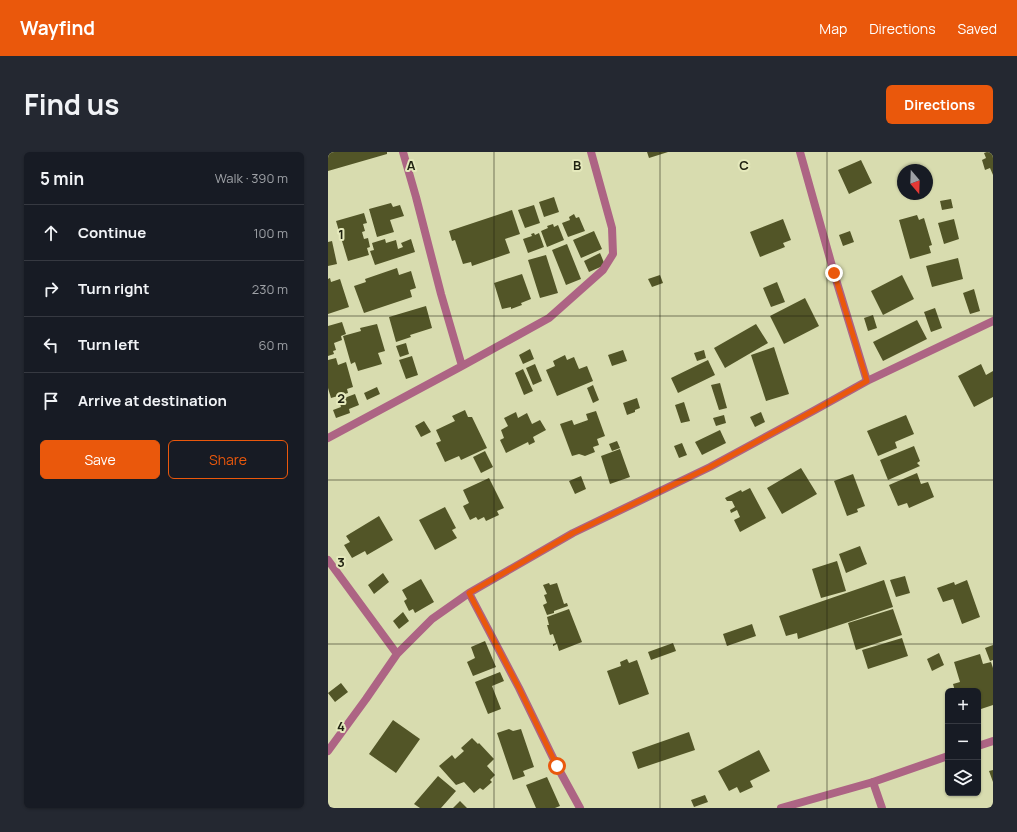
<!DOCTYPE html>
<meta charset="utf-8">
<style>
:root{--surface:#171b24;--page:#242831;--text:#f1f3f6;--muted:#9ea1a6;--line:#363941;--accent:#ea580c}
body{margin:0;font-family:Manrope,sans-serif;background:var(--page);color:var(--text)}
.controls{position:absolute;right:12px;bottom:12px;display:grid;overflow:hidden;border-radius:6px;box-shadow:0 1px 3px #0004}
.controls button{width:36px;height:36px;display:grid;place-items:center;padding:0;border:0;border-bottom:1px solid var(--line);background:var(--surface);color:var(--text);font:20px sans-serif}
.compass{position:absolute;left:569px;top:12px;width:36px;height:36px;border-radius:50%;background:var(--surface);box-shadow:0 1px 3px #0004;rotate:161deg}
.stop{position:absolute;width:12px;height:12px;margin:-9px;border:3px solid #ea580c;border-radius:50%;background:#fff}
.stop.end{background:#ea580c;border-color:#fff;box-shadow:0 1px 4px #0008}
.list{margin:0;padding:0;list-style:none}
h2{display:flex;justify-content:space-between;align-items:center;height:52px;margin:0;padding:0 16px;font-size:17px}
h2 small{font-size:13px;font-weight:400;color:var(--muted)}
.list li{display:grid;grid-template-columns:26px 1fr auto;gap:12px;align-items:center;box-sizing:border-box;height:56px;padding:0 16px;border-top:1px solid var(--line)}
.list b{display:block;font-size:15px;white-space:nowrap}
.list em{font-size:13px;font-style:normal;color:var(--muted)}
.actions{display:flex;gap:8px;padding:12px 16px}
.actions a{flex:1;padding:9px 0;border:1px solid var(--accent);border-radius:6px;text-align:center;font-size:14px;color:var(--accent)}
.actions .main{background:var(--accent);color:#fff}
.icon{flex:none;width:22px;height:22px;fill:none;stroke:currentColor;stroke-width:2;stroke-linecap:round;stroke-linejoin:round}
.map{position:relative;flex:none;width:665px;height:656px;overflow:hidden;border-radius:6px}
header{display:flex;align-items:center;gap:24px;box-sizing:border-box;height:56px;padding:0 20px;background:var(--accent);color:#fff}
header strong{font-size:19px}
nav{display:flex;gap:22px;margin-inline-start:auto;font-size:14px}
.intro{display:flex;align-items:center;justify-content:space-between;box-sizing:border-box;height:96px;padding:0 24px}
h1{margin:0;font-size:28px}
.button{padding:10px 18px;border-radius:6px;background:var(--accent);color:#fff;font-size:14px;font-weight:700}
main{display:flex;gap:24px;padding:0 24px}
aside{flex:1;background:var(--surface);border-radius:6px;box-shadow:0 1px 3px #0004}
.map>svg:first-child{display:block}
.building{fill:#525527}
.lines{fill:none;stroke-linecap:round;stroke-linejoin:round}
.lane{stroke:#ad6484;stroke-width:8}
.street{stroke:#ad6484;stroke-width:8}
.route{stroke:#ea580c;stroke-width:5}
.grid{fill:none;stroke:#202211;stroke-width:1;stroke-opacity:0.55}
.grid-label{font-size:13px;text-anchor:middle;font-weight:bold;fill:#202211;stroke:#e5e9bc;stroke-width:4;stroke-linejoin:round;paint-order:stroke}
</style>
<header>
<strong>Wayfind</strong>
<nav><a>Map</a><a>Directions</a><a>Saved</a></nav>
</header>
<div class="intro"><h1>Find us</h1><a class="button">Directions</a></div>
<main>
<aside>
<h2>5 min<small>Walk · 390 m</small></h2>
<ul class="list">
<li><svg class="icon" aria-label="ahead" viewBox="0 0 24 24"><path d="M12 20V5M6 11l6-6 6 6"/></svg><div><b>Continue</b></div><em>100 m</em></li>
<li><svg class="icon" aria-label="right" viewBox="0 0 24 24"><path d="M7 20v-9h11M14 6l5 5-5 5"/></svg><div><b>Turn right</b></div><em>230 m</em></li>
<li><svg class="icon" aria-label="left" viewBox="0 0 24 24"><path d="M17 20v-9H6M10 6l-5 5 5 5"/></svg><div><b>Turn left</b></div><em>60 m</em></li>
<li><svg class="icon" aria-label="arrive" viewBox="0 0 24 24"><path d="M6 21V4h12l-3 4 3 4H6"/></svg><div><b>Arrive at destination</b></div></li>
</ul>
<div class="actions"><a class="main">Save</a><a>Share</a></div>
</aside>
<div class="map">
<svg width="665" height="656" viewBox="0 0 665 656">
<rect width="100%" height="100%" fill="#d8dcaf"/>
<path class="building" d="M0 0H59V2L0 19Z
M319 0H340L321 6Z
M659 0H665V23L662 16 657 18 654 8 658 6 656 1Z
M533 8 544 31 521 42 510 18Z
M226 45 231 60 216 65 211 50Z
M623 47 625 56 614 58 612 49Z
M63 51 65 55 72 53 76 64 62 68 66 80 49 85 41 57Z
M206 53 212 71 197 76 190 58Z
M184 58 192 82 177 87 182 101 144 114 143 110 135 112 127 88 124 89 121 79Z
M36 61 39 71 35 72 37 79 34 80 36 87 40 86 42 95 39 96 41 103 20 109 8 69Z
M246 62 248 66 251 65 257 79 240 85 234 71 242 68 241 65Z
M589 63 591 68 596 66 604 93 601 94 603 101 582 107 571 68Z
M455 67 463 88 455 91 457 95 432 105 422 80Z
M626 67 631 87 616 92 610 71Z
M225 72 226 75 230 73 236 88 219 95 213 79 220 76 219 74Z
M266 79 274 97 253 106 245 88Z
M522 79 526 90 515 94 511 83Z
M206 81 207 83 211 81 216 95 200 101 195 87 204 84 203 82Z
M57 87 58 91 68 88 70 97 75 95 73 91 83 87 87 100 47 113 42 99 46 98 44 91Z
M4 89 9 112 0 114V90Z
M239 92 253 127 238 133 224 98Z
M272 101 277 113 261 120 256 109Z
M218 103 230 141 212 146 200 108Z
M630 106 635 127 604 135 598 114Z
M69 116 71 123 83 119 88 136 82 138 84 145 36 161 26 134 38 130 37 127Z
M194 122 203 147 193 151 194 153 183 157V155L174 157 166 131Z
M332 123 335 131 324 135 320 127Z
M574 123 586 147 555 163 543 139Z
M2 126 3 130 12 127 21 155 0 162V127Z
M449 130 457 150 443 155 435 136Z
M646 137 652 159 642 162 635 141Z
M477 146 491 174 456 192 442 164Z
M98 154 104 176 82 183 83 185 68 190 61 165Z
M607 156 614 176 603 180 596 160Z
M545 163 549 176 540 179 536 166Z
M589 168 599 187 555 209 545 190Z
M14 170 18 182 13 184 14 188 6 191 8 198 5 199 6 202 0 204V174Z
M49 172 57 199 50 201 54 212 30 219 27 210 23 212 15 184 33 179 32 176Z
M428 172 440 191 397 216 386 196Z
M78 191 81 202 72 205 68 194Z
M446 195 461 242 438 249 423 203Z
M202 197 206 207 195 212 191 203Z
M295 198 299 209 284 214 280 203Z
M376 198 378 206 369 209 366 201Z
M237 203 239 208 246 205 251 217 259 214 265 229 229 244 218 218 227 214 225 209Z
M84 204 90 223 78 227 71 208Z
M8 206 10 213 18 210 25 235 19 237 20 241 3 246 0 236V208Z
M380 208 387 223 350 241 343 226Z
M207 212 214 229 205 233 198 216Z
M653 212 658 223 665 219V245L646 255 630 224Z
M195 217 205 239 196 243 187 221Z
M392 231 399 256 391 258 383 233Z
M265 233 271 248 265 251 259 236Z
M49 235 52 242 39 248 36 241Z
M27 242 31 253 21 257 22 261 8 266 5 258 13 255 11 248Z
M309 246 312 256 307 258V260L299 263 295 251Z
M356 250 362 269 353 271 347 253Z
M137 258 140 265H144L159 296 133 308 131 304 117 310 108 291 113 289 108 278 127 269 124 264Z
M268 259 277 284 269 287 271 293 265 295 267 300 257 304 251 302 244 304 232 272 244 268 246 273 260 268 258 262Z
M188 260 190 266 199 261 204 272 212 268 218 278 205 285 207 290 201 293 200 290 178 301 172 288 176 286 173 278 180 274 176 266Z
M433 260 437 270 427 275 422 265Z
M396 263 398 271 388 274 385 266Z
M578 263 586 282 567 290 569 296 550 304 539 279Z
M96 269 103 280 93 285 87 274Z
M392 278 398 291 374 303 367 290Z
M289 289 292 296 284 299 281 292Z
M354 291 359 303 351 306 346 294Z
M586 294 592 309 589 311 592 314 560 328 552 308Z
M292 297 302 325 282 332 273 304Z
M157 299 165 315 153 321 145 305Z
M473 316 489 342 454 362 439 336Z
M589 321 593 332 600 330 606 345 581 356 579 351 570 354 561 333Z
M525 322 537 354 529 357 530 360 519 364 506 329Z
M253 324 258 337 247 342 241 329Z
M161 326 176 356 169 359 171 363 158 369 156 365 150 368 148 365 142 368 135 354 141 351 135 338Z
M422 336 438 366 412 380 406 368 412 365 409 358 403 361 402 358 407 355 404 349H399L397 346 413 338 414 340Z
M117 355 128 376 124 378 129 386 107 398 91 368Z
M51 364 65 388 39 403 37 399 24 406 16 393 22 390 18 384Z
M532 394 539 412 518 421 511 402Z
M509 409 518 439 493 446 484 417Z
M55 421 61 430 46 442 40 433Z
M577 424 582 441 568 445 562 428Z
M93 427 106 450 87 461 85 457 81 459 76 449 79 447 74 438Z
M556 428 565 455 470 487 469 481 458 484 451 464Z
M639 428 652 465 634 472 625 447 615 450 609 436 626 430 627 433Z
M221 431 222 433 229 431 236 452 239 451 240 454 226 459V461L219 463 215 453 219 451 216 443 219 442 215 433Z
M241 457 254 490 231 499 229 492 225 494V492L228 491 225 482 222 483 219 473H221L219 465Z
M565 457 574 483 528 498 520 471Z
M75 460 81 469 71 477 65 469Z
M424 472 428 484 399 494 395 482Z
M574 486 580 504 540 517 534 498Z
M157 489 168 515 145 524 139 510 147 506 143 495Z
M345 491 348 499 323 508 320 500Z
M665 493V508L662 509 657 496Z
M611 501 616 513 604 519 599 507Z
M652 502 655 512 663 510 665 516V553L650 558V539H627L625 532 632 530 626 510Z
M299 507 301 511 309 508 321 542 291 553 279 519 293 514 292 510Z
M172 520 176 529 164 534 173 557 160 562 147 530Z
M13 531 20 540 7 550 0 541Z
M65 568 92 587 68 621 41 602Z
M181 577 185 579 193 577 206 615 195 619 197 624 185 628 169 581Z
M361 580 367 598 310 617 304 600Z
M144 586 150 592 151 591 166 607 159 614 167 623 162 628 164 630 155 638 152 636 146 641 136 630 128 633 111 614 124 603 127 607 136 599 133 596Z
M431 598 442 619 422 629 425 635 412 641 409 635 401 639 390 619Z
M665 618V630L661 619Z
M110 624 128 639 113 656H92L86 652Z
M219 625 232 654 227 656H208L198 633Z
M377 643 380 650 366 655 363 648Z
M132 649 139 656H125Z"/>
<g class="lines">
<path class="lane" d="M545 630 554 656"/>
<path class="street" d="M75 0 88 45 113 142 134 214
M472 0 506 121 539 229
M0 286 134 214 221 166 275 118 285 102 284 76 263 0
M0 408 69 502
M141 441 191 536 229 614 252 656
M650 594 665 589
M0 599 38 547 69 502 104 467 141 441 245 381 382 315 487 258 539 229 665 169
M453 656 545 630 620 604"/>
</g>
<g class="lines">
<path class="route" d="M229 614 191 536 141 441 245 381 382 315 487 258 539 229 506 121"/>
</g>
<path class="grid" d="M166 0V656M332 0V656M499 0V656M0 164H665M0 328H665M0 492H665"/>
<g class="grid-label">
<text x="83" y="18">A</text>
<text x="249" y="18">B</text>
<text x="416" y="18">C</text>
<text x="13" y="87">1</text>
<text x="13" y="251">2</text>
<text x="13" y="415">3</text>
<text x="13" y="579">4</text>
</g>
</svg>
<div class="controls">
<button>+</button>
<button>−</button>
<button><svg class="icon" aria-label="layers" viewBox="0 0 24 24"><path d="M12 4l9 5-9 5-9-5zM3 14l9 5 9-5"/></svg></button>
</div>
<svg class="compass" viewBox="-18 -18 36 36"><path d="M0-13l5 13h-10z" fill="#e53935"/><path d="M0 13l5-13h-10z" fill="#9ea1a6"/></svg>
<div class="stop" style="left:229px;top:614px"></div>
<div class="stop end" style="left:506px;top:121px"></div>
</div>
</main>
